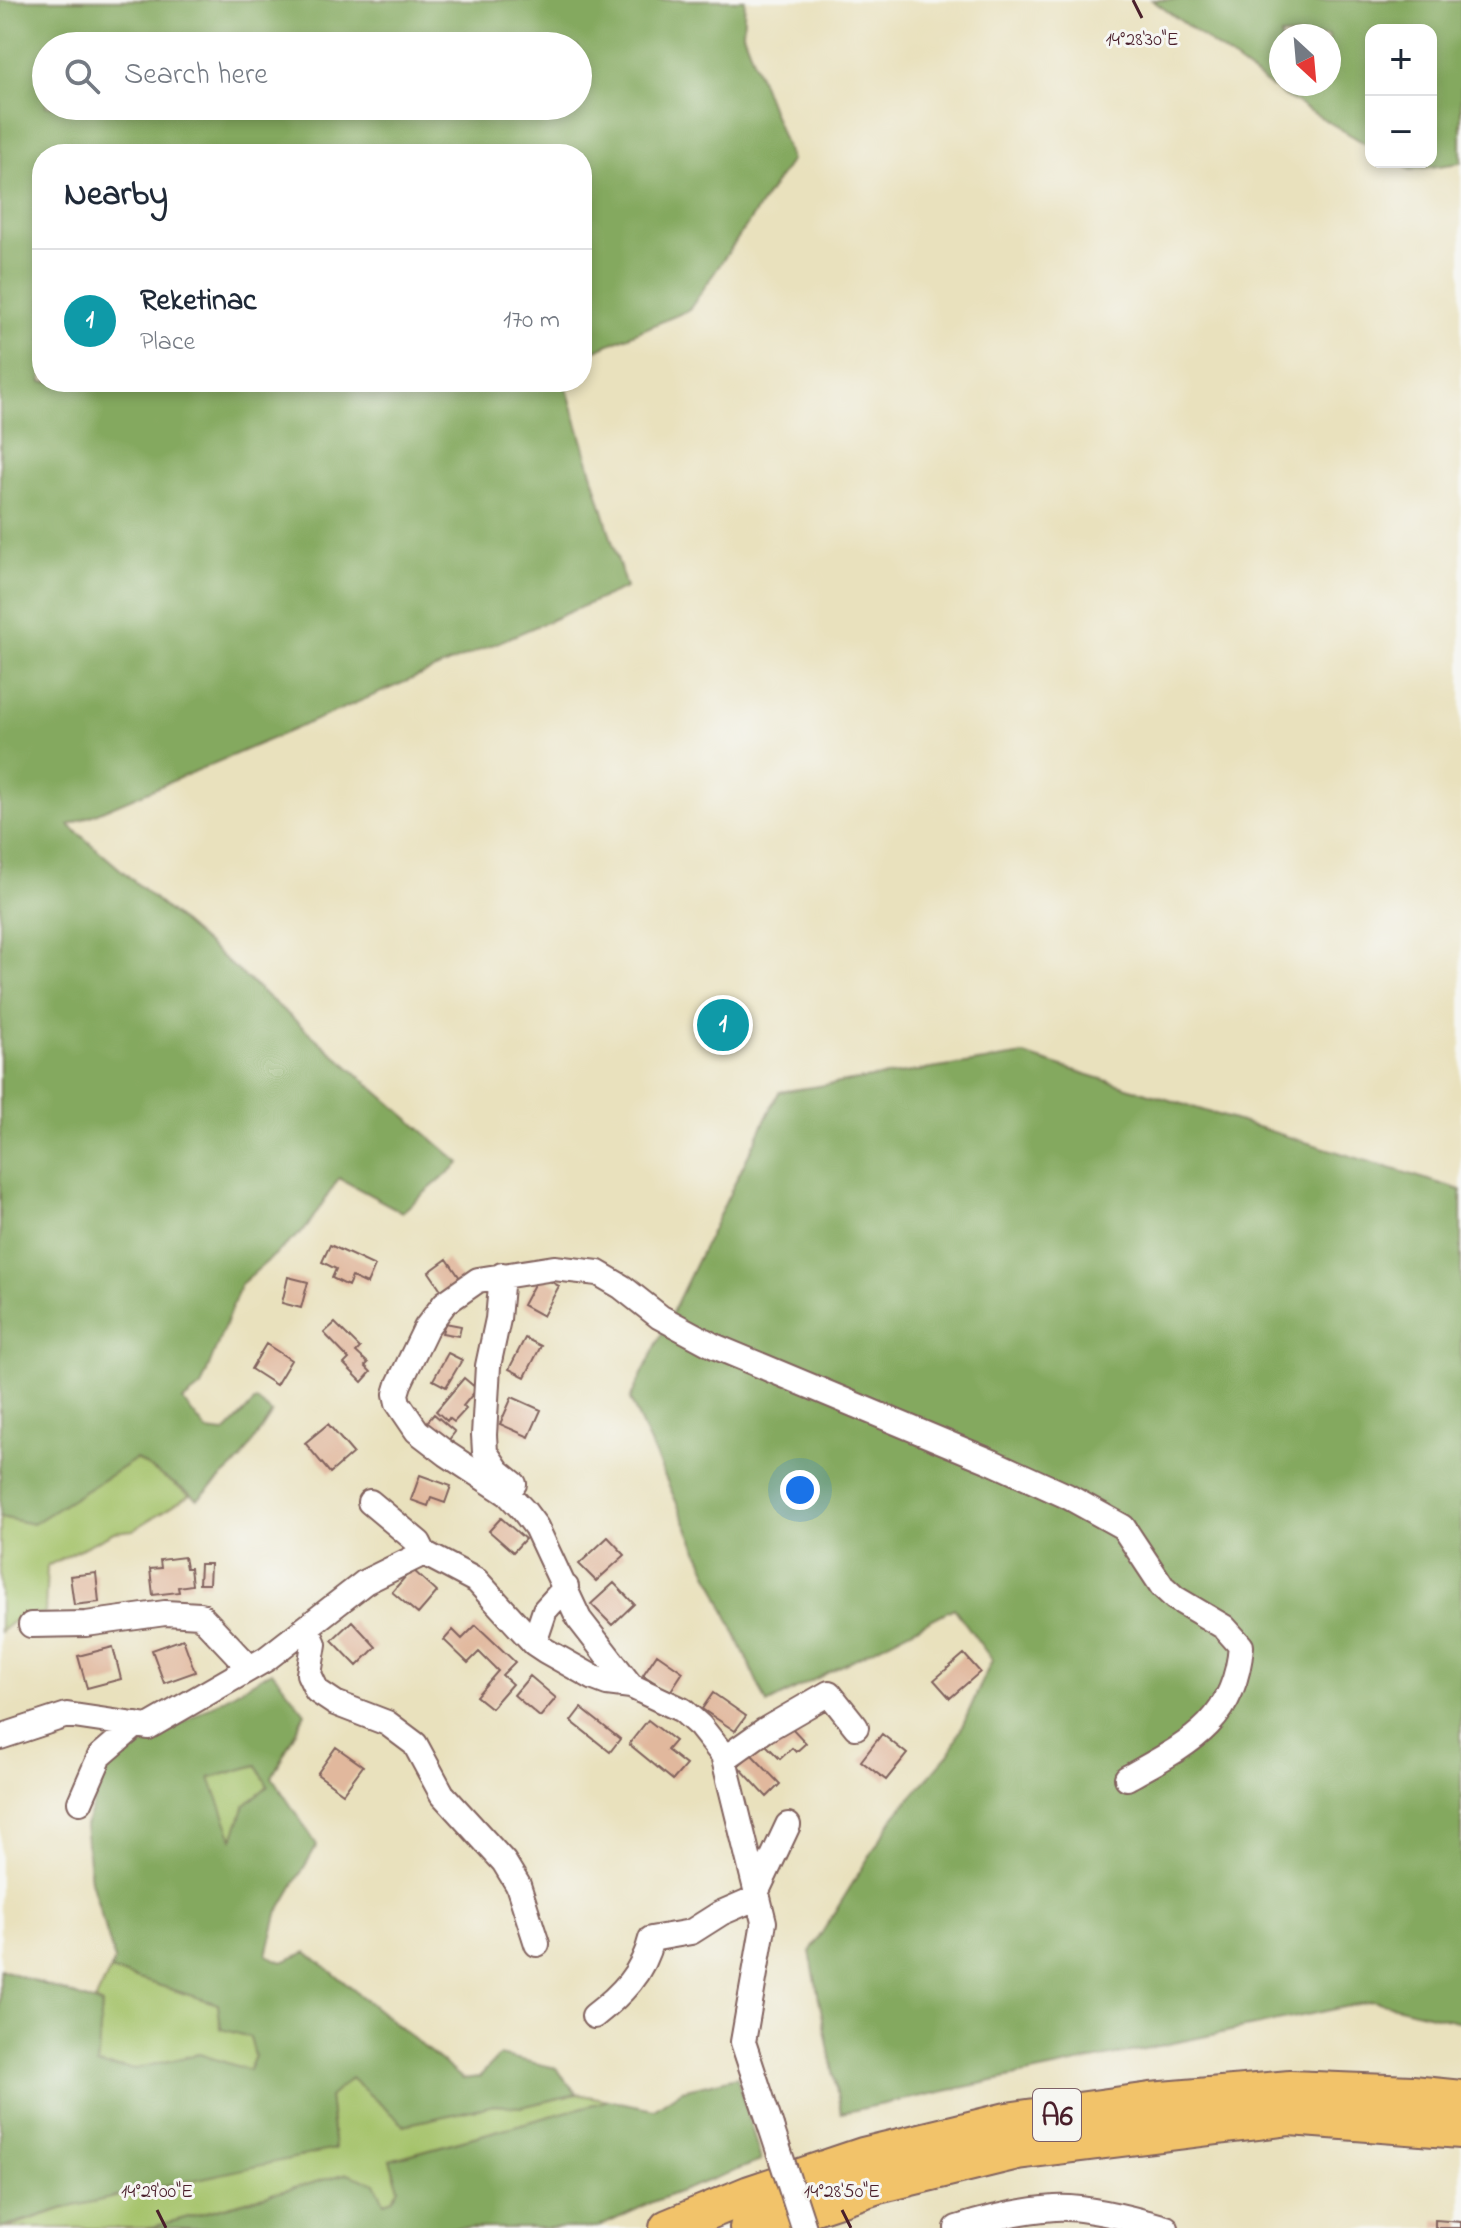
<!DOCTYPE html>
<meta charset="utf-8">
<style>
:root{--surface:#fff;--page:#f6f6f7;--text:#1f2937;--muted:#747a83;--line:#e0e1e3;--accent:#c8321e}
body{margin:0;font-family:"Indie Flower",sans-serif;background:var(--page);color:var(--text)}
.controls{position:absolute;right:24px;top:24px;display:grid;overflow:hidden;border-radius:16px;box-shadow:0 4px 12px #0003}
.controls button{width:72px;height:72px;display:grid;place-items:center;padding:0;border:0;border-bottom:2px solid var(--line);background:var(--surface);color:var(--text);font:40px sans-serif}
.compass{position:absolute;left:1269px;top:24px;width:72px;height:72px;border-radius:50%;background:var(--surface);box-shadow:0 4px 12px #0003;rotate:154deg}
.you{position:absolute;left:800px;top:1490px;width:28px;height:28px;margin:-20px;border:6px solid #fff;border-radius:50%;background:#1a73e8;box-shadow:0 0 0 12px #1a73e833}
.badge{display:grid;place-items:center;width:52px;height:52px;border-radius:50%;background:var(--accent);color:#fff;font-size:26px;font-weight:700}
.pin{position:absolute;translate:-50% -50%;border:4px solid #fff;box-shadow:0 2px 8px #0006}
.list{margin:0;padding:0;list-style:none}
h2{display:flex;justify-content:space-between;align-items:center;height:104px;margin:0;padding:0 32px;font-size:34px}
h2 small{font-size:26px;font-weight:400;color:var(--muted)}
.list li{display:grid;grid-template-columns:52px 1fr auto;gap:24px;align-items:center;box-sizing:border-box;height:144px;padding:0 32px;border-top:2px solid var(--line)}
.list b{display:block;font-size:30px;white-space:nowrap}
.list p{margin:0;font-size:26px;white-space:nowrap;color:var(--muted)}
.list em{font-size:26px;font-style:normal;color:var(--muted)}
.icon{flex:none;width:44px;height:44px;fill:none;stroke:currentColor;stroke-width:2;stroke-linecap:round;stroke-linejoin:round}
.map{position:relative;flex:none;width:1461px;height:2228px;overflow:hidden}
.search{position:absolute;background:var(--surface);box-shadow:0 4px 12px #0003;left:32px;top:32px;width:560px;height:88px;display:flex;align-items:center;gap:20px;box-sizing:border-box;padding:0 28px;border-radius:44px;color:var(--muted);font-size:30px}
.panel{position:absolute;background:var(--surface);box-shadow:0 4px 12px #0003;left:32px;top:144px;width:560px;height:248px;border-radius:32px}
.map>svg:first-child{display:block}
.green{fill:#a5c36a;stroke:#78714a;stroke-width:2}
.forest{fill:#84a95e;stroke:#676444;stroke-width:2;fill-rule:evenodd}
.building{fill:#e1b89d}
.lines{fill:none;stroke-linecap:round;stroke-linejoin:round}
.minor-casing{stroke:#82635e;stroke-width:28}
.highway-casing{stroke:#82635e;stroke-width:40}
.minor{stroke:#fff;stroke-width:24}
.highway{stroke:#f2c36a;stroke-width:36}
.minor-bridge-casing{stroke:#82635e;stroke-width:28;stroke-linecap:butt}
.minor-bridge{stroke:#fff;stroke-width:24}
.ticks{fill:none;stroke:#4a1f2b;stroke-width:3}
.labels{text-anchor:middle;stroke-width:6;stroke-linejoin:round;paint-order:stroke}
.shield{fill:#f6f6f2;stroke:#7e6067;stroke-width:2}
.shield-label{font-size:30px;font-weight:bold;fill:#4a1f2b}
.ticks-label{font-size:20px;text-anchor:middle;fill:#4a1f2b;stroke:#f6f6f2;stroke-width:6;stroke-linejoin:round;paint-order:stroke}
</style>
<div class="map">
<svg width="1461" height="2228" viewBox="0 0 1461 2228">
<rect width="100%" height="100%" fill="#f6f6f2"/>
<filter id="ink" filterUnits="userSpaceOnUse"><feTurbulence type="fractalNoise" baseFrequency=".0125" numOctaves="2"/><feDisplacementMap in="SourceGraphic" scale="16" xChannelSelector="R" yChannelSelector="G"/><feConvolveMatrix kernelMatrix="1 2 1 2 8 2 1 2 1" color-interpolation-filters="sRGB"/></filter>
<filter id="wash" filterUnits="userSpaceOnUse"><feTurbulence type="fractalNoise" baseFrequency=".006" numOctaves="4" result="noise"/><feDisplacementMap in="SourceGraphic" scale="32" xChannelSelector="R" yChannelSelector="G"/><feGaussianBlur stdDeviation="1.8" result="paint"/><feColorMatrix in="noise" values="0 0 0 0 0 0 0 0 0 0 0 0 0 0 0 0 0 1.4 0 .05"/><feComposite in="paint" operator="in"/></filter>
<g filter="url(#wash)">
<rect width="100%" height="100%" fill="#e9e1bd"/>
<path class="green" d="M136 1459 190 1495 133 1530 114 1532 47 1566 45 1613 19 1617 0 1632V1517L33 1524Z
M257 1765 268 1786 245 1805 233 1840 209 1778Z
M110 1970 218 2004 221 2028 250 2037 255 2056 249 2071 199 2054 135 2069 97 2065 102 2005 95 2001Z
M351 2078 404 2125 494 2105 521 2107 577 2094 609 2100 390 2160 399 2188 393 2199 384 2202 348 2173 149 2228H5L65 2208 335 2148 329 2096Z"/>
<path class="forest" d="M0 0H745L743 33 791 160 689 310 582 356V154H42V382H565L626 588 69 825 460 1163 402 1212 339 1178 307 1227 241 1284 201 1387 183 1401 207 1431 225 1433 256 1400 272 1413 241 1460 198 1499 136 1459 33 1524 0 1517ZM578 46V106H46V46Z
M1152 0H1461V163L1410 170 1396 162H1431V30H1371V147L1278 92ZM1329 36V84H1281V36Z
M1024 1055 1461 1190V2022L1373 2001 841 2113 810 1952 895 1815 950 1753 992 1660 954 1608 767 1704 630 1399 779 1092Z
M272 1671 305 1713 272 1777 317 1845 277 1914 267 1955 282 1962 307 1952 463 2079 479 2077 500 2055 556 2068 577 2094 521 2107 494 2105 404 2125 351 2078 329 2097 335 2149 65 2208 0 2228V1969L102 2005 97 2065 135 2069 199 2054 249 2070 255 2056 250 2037 221 2029 218 2004 110 1970 115 1961 91 1881 85 1826 108 1766ZM257 1765 268 1786 245 1805 233 1839 210 1778Z
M737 2077 761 2161 652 2202 597 2228H149L348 2173 375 2183 384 2202 393 2199 399 2188 390 2160 609 2100 654 2109 682 2090Z"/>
<g id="blocks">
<path class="building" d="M330 1245 375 1266 367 1284 352 1277 348 1286 332 1278 336 1269 322 1262Z
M447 1259 462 1281 444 1294 429 1272Z
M539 1275 559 1286 543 1316 523 1305Z
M288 1277 308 1282 301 1308 282 1303Z
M335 1323 360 1348 356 1352 368 1363 365 1366 371 1372 362 1382 344 1364 349 1359 324 1333Z
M445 1323 461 1326 459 1336 442 1333Z
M525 1338 541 1346 525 1377 509 1369Z
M266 1344 291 1360 276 1385 251 1369Z
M448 1353 462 1360 446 1387 433 1380Z
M464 1378 477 1389 463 1406 466 1409 454 1422 449 1418 447 1421 436 1411Z
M512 1397 541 1410 529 1437 500 1424Z
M434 1414 455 1432 444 1446 422 1428Z
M328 1424 353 1453 330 1473 305 1443Z
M420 1475 451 1486 445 1503 431 1498 428 1506 411 1500Z
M501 1518 525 1539 513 1552 489 1531Z
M608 1537 625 1555 596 1581 579 1564Z
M184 1557 186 1568H190L192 1585 178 1587 179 1592 153 1595 150 1569 161 1568 160 1560Z
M200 1564H210L209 1584H199Z
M412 1569 437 1592 418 1614 392 1592Z
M96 1573 99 1602 74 1605 70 1576Z
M614 1583 634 1604 612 1625 591 1604Z
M352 1621 376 1647 357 1666 332 1640Z
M476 1625 515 1662 502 1675 512 1684 491 1708 476 1696 498 1671 479 1652 468 1663 444 1640 453 1630 462 1639Z
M183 1639 195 1672 164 1683 152 1650Z
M113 1647 121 1679 87 1688 78 1656Z
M657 1654 683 1672 670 1692 643 1675Z
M964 1654 980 1672 950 1698 934 1680Z
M530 1676 556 1698 540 1717 514 1695Z
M713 1693 746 1716 735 1731 702 1709Z
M581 1708 620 1739 610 1752 571 1721Z
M648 1720 675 1741 667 1750 686 1765 673 1780 629 1744Z
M783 1727 788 1731 792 1728 806 1743 796 1752 792 1748 780 1759 765 1744Z
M882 1734 907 1754 886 1780 861 1761Z
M336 1747 363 1766 343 1793 317 1774Z
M751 1754 780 1784 767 1797 738 1766Z
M1435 2220 1461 2222V2228H1435Z"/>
</g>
</g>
<g filter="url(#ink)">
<use href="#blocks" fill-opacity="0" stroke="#82635e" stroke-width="2"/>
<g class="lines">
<defs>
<path id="minor" d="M502 1275 498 1319 488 1366 484 1435 485 1452 498 1471 514 1484
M370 1502 419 1543 424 1553
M31 1625 86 1624 165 1613 200 1615 250 1668
M307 1628 314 1644 309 1674 317 1691 335 1703 387 1723 415 1744 442 1794 504 1862 518 1885 537 1944
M534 1643 545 1610 566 1587
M631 1686 579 1619 536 1527 524 1511 508 1494 447 1454 417 1431 398 1403 396 1394 399 1384 426 1328 445 1303 478 1280 554 1268 598 1273 622 1287 660 1317 714 1346 992 1462 1067 1496 1123 1527 1162 1586 1175 1598 1224 1627 1241 1646C1235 1723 1188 1744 1127 1778
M0 1737 67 1715 148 1727 266 1659 365 1582 424 1553 477 1581 534 1643 546 1651 594 1678 607 1683 631 1686 682 1710 700 1726 723 1755 764 1922 743 2042 771 2127
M724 1759 765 1730 829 1693 856 1727
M80 1802 100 1756 136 1725
M757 1891 788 1825
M594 2016C621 1995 643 1973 651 1939L691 1932 721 1913 758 1897
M957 2228C989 2218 1022 2210 1055 2208 1083 2206 1138 2220 1166 2228"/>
<path id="highway" d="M668 2228 750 2194 863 2156 1007 2121 1151 2101 1290 2089 1412 2094 1461 2099
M748 2228 878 2185 1017 2151 1290 2117 1461 2130"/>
</defs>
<use href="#minor" class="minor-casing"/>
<use href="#highway" class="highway-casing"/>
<use href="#minor" class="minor"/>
<use href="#highway" class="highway"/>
<defs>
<path id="minor-bridge" d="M771 2127 804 2228"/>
</defs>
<use href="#minor-bridge" class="minor-bridge-casing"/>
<use href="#minor-bridge" class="minor-bridge"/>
</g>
</g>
<path class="ticks" d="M1133 0 1142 18M157 2210 166 2228M842 2210 851 2228"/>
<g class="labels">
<rect class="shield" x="1033" y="2089" width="48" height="52" rx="6"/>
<g class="shield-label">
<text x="1057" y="2125">A6</text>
</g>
</g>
<g class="ticks-label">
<text x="1142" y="45">14°28'30"E</text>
<text x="157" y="2197">14°29'00"E</text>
<text x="842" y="2197">14°28'50"E</text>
</g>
</svg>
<div class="controls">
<button>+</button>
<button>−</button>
</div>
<svg class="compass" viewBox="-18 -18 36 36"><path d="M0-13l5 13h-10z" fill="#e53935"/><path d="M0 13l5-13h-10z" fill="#747a83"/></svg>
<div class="you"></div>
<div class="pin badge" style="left:723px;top:1025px;background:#0f9aa8">1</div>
<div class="search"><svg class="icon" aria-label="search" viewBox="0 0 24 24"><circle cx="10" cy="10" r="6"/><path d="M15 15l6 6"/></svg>Search here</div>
<section class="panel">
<h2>Nearby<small></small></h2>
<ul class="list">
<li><span class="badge" style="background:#0f9aa8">1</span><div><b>Reketinac</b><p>Place</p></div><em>170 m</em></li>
</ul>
</section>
</div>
